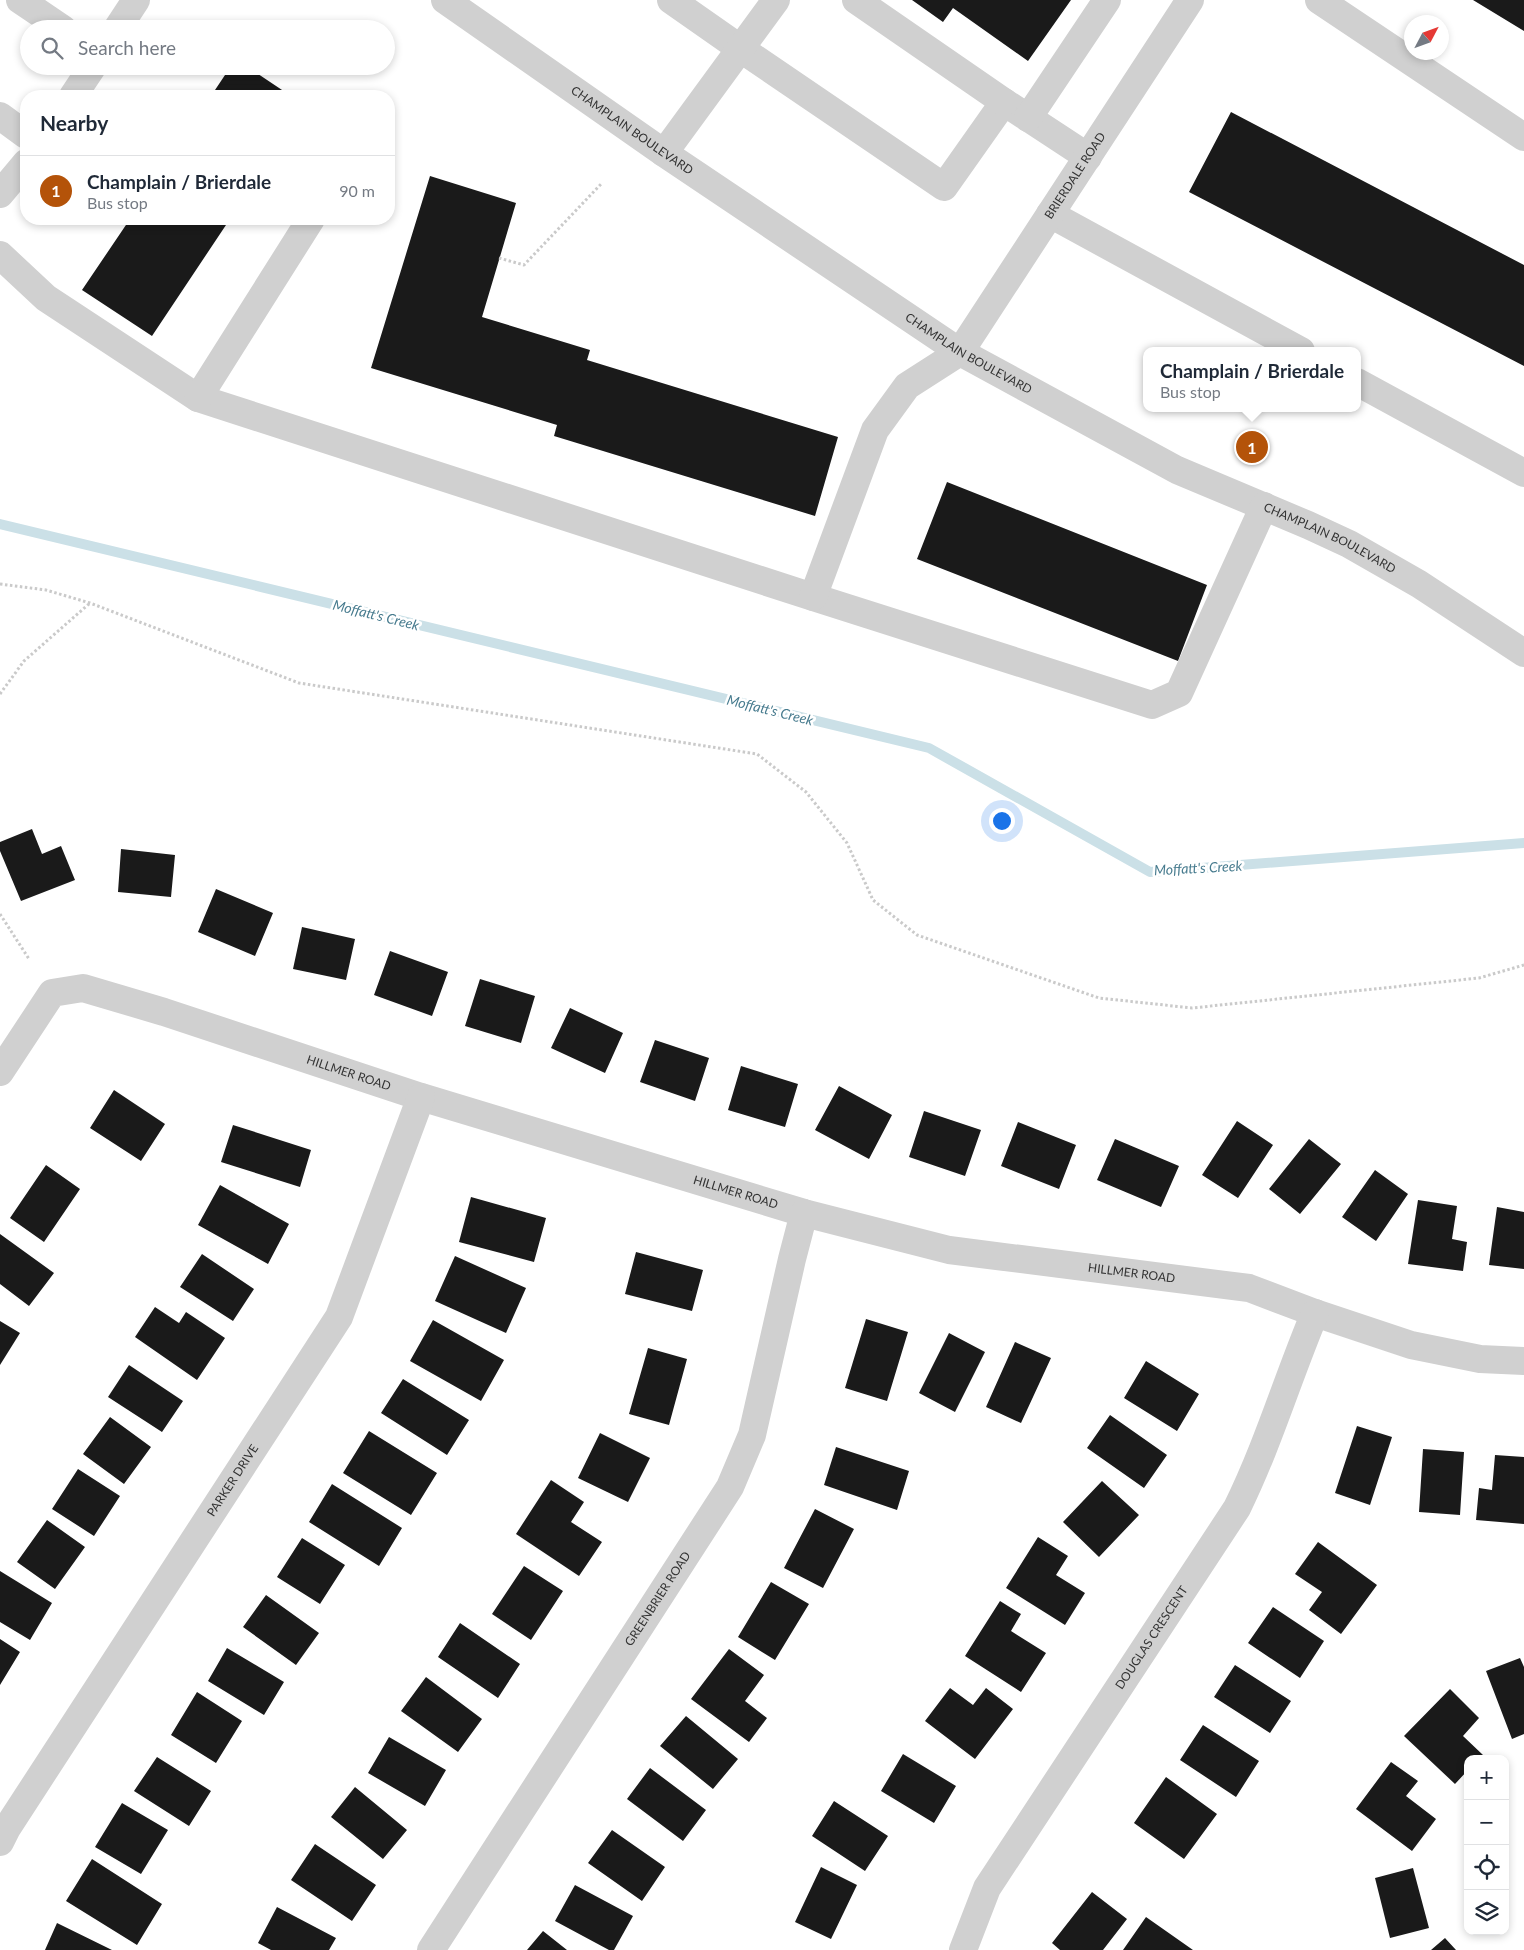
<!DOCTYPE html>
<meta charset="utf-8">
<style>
:root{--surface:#fff;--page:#f6f6f7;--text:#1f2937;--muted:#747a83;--line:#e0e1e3;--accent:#b45309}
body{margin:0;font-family:Lato,sans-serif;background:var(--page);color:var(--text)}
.controls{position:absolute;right:15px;bottom:15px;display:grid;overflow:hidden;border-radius:10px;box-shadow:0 2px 8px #0003}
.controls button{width:45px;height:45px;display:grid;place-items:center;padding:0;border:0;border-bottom:1px solid var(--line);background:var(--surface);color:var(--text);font:25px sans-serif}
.compass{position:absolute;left:1404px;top:15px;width:45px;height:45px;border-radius:50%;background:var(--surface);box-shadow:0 2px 8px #0003;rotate:49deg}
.you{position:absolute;left:1001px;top:820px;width:18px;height:18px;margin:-12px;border:4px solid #fff;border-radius:50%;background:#1a73e8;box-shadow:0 0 0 8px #1a73e833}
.badge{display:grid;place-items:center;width:32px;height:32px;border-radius:50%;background:var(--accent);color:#fff;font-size:16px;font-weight:700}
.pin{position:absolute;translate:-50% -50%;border:2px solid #fff;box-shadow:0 1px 5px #0006}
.popup{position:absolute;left:1143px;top:347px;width:218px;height:65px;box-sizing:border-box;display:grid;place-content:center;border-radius:10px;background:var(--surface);filter:drop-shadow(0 1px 4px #0005);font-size:16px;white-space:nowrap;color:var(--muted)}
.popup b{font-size:19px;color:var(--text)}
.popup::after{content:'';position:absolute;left:50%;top:100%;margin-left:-10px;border:10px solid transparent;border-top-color:var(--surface)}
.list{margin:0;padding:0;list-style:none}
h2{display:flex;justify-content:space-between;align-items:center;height:65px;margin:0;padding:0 20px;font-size:21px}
h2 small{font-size:16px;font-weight:400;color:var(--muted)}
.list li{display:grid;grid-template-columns:32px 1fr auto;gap:15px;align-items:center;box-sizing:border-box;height:70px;padding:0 20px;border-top:1px solid var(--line)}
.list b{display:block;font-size:19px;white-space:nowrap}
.list p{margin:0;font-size:16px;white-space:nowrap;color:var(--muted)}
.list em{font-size:16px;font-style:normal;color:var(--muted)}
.icon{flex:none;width:28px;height:28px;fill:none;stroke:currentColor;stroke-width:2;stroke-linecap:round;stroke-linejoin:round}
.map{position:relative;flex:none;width:1524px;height:1950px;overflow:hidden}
.search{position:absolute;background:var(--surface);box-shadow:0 2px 8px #0003;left:20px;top:20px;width:375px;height:55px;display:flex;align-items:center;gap:12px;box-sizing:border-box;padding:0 18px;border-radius:28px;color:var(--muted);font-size:19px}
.panel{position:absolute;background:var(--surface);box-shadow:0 2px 8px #0003;left:20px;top:90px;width:375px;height:135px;border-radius:20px}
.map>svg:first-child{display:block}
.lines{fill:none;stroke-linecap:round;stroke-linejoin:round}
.stream{stroke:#cbe0e7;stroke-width:10}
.building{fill:#1a1a1a}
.path{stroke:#cacaca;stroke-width:3;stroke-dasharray:2.5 2.5;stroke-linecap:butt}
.minor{stroke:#d0d0d0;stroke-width:28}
.labels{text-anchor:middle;stroke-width:5;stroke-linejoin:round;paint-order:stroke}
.street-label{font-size:12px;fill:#333;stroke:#fff}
.water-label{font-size:14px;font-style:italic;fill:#477b8e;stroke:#fff}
</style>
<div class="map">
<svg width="1524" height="1950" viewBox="0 0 1524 1950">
<rect width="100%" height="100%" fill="#fff"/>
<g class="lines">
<path class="stream" d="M0 524 929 748 1150 872 1524 843"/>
</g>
<path class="building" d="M912 0H1071L1028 61 953 8 943 22Z
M1473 0H1524V31Z
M231 66H246L291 96H211Z
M1231 112 1524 265V366L1189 192Z
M430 176 516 203 482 317 590 350 587 360 838 437 815 516 554 436 557 425 371 368Z
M130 219H230L152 336 82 290Z
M947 482 1207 585 1178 661 917 559Z
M32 829 42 854 61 846 75 880 21 901 0 851V842Z
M121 849 175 855 171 897 118 892Z
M216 889 273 913 255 956 198 932Z
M302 927 355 939 346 980 293 969Z
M390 951 448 972 432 1016 374 995Z
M480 979 535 996 521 1043 465 1026Z
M570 1008 623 1033 605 1073 551 1048Z
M655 1040 709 1058 695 1101 640 1082Z
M741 1066 798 1084 785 1127 728 1110Z
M839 1086 892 1115 869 1159 815 1130Z
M114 1090 165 1124 141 1161 90 1128Z
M924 1111 981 1130 965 1176 909 1157Z
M1237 1121 1273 1145 1238 1198 1202 1175Z
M1018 1122 1076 1145 1059 1189 1001 1166Z
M233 1125 311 1150 300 1187 221 1162Z
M1115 1139 1179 1166 1161 1207 1097 1180Z
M1309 1139 1341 1164 1300 1214 1269 1189Z
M46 1165 80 1189 44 1242 10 1218Z
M1375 1170 1408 1194 1376 1241 1342 1217Z
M220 1185 289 1224 268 1264 198 1225Z
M471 1197 546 1218 534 1262 459 1242Z
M1418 1200 1457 1206 1452 1239 1467 1242 1463 1271 1408 1264Z
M1497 1207 1524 1212V1269L1489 1265Z
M0 1234 54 1273 29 1306 0 1284Z
M636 1252 703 1270 692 1311 625 1294Z
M202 1254 254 1289 233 1321 180 1287Z
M455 1256 526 1288 506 1333 435 1301Z
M155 1307 179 1323 186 1312 225 1338 197 1380 135 1337Z
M866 1319 908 1332 887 1401 845 1388Z
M433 1320 504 1360 481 1401 410 1361Z
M0 1321 20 1333 0 1365Z
M949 1333 985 1352 955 1412 919 1393Z
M1015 1342 1051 1358 1021 1423 986 1407Z
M648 1348 687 1359 669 1425 629 1414Z
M1146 1361 1199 1394 1177 1431 1124 1398Z
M129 1365 183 1401 162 1432 108 1397Z
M403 1379 469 1420 447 1455 381 1413Z
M1110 1415 1167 1455 1144 1488 1087 1448Z
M110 1417 151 1447 124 1484 83 1454Z
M1357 1426 1392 1437 1370 1505 1335 1493Z
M369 1431 437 1473 411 1515 343 1473Z
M600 1433 650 1458 628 1502 578 1478Z
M836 1447 909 1471 897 1510 824 1485Z
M1423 1449 1464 1452 1460 1515 1419 1512Z
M1495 1455 1524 1457V1524L1476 1520 1479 1488 1492 1490Z
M78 1469 120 1496 94 1536 52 1509Z
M551 1480 584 1502 571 1522 602 1542 579 1576 516 1534Z
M1102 1481 1139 1515 1099 1557 1063 1522Z
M332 1484 402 1528 379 1566 309 1522Z
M815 1509 854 1529 823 1588 784 1568Z
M47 1520 85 1547 55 1589 17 1562Z
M1038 1537 1068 1556 1056 1575 1085 1593 1065 1625 1006 1588Z
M302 1538 345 1565 320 1604 277 1577Z
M1318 1542 1377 1585 1341 1634 1309 1610 1322 1592 1295 1574Z
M524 1566 563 1591 531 1640 492 1614Z
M0 1571 52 1603 30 1640 0 1622Z
M771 1582 809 1604 775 1660 738 1637Z
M266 1595 319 1633 296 1665 243 1627Z
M1000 1601 1021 1614 1011 1631 1046 1653 1021 1692 965 1656Z
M1273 1607 1324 1641 1300 1678 1248 1643Z
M460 1623 520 1664 498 1698 438 1657Z
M0 1639 20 1652 0 1685Z
M227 1648 284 1682 264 1715 208 1681Z
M729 1649 764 1675 745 1701 767 1718 749 1742 691 1699Z
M1520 1658 1524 1667V1734L1512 1739 1486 1671Z
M1235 1665 1291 1701 1270 1733 1214 1697Z
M426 1677 482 1719 458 1752 401 1711Z
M950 1688 973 1705 986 1688 1013 1709 975 1759 925 1721Z
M1450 1689 1479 1718 1463 1736 1483 1755 1479 1759H1468V1770L1455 1784 1404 1736Z
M197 1692 242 1721 216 1763 171 1735Z
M686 1716 738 1759 713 1789 660 1746Z
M1203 1725 1259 1761 1236 1797 1180 1760Z
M389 1737 446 1770 425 1806 368 1773Z
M903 1754 956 1786 934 1823 881 1791Z
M157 1757 211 1791 189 1826 134 1791Z
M1391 1762 1418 1781 1406 1796 1436 1819 1412 1851 1356 1809Z
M650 1768 706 1810 683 1841 627 1799Z
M1166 1777 1217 1814 1184 1859 1134 1823Z
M355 1787 407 1830 383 1859 331 1817Z
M834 1801 888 1836 865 1871 812 1836Z
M122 1803 168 1830 141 1874 95 1847Z
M612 1830 665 1867 642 1901 588 1863Z
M315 1844 376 1885 352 1921 291 1880Z
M92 1859 162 1904 137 1945 66 1901Z
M821 1867 857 1885 831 1939 795 1922Z
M1413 1868 1429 1928 1390 1938 1375 1878Z
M575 1885 633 1916 614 1950H609L555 1921Z
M1092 1892 1127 1919 1103 1950H1060L1052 1943Z
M277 1907 336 1938 329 1950H271L258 1943Z
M1146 1917 1193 1950H1123Z
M57 1923 112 1950H45Z
M543 1931 567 1950H527Z
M1445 1938 1456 1950H1431Z"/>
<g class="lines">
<path class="path" d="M499 258 524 265 602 183
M0 584 46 590 90 603 299 683 757 754 806 792 847 843 873 900 917 935 1099 998 1192 1008 1479 978 1524 965
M0 694 24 661 90 603
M0 914 29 959"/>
<g class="minor">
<path d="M20 0 63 29"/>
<path id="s1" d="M445 0 664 153 960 352 1177 470 1308 525 1349 544 1419 584 1524 653"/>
<path d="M671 0 741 49 944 187 1004 102 1088 157"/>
<path d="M856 0 1004 102"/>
<path d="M1319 0 1524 137"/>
<path d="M117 29 136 0"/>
<path d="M73 96 93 66"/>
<path d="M0 116 26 135"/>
<path d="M1028 118 1107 0"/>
<path d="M664 153 776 0"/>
<path d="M0 194 26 163"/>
<path d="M1050 214 1301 351"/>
<path d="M0 255 46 298 198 398 813 597 1152 705 1179 693 1264 506"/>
<path d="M1357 382 1524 473"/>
<path d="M198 398 311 219"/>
<path id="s2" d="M813 597 875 430 907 386 960 352 1190 0"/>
<path id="s3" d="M0 1072 52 993 83 988 164 1012 421 1097 804 1213 949 1250 1249 1288 1315 1313 1411 1345 1480 1359 1524 1361"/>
<path id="s4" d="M0 1842 7 1828 339 1317 421 1097"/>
<path id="s5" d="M431 1950 730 1487 752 1435 792 1259 804 1213"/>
<path id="s6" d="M963 1950 987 1888 1237 1508C1268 1445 1288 1377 1315 1313"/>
</g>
</g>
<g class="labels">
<g class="street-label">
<text dy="4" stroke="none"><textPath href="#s1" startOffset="228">CHAMPLAIN BOULEVARD</textPath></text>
<text dy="4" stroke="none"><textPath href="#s2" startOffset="506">BRIERDALE ROAD</textPath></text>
<text dy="4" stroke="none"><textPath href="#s1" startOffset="632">CHAMPLAIN BOULEVARD</textPath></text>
<text dy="4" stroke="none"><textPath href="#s1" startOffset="1038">CHAMPLAIN BOULEVARD</textPath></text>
<text dy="4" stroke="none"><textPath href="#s3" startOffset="405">HILLMER ROAD</textPath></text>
<text dy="4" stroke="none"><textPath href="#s3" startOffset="810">HILLMER ROAD</textPath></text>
<text dy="4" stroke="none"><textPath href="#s3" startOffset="1215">HILLMER ROAD</textPath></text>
<text dy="4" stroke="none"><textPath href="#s4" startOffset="430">PARKER DRIVE</textPath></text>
<text dy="4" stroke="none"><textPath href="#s5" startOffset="418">GREENBRIER ROAD</textPath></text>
<text dy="4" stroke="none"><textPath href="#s6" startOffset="366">DOUGLAS CRESCENT</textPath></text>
</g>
<g class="water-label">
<text transform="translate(376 615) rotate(14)" y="5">Moffatt's Creek</text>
<text transform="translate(770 710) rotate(14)" y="5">Moffatt's Creek</text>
<text transform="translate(1198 868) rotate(-3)" y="5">Moffatt's Creek</text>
</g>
</g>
</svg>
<div class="controls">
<button>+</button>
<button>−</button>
<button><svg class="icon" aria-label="locate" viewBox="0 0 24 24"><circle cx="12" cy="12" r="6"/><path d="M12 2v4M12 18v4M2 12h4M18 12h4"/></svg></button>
<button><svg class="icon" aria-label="layers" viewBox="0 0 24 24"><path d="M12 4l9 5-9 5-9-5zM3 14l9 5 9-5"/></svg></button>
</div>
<svg class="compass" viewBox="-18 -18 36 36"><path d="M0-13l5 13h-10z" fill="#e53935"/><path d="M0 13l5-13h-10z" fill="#747a83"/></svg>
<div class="you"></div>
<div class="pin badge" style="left:1252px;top:447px">1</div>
<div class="popup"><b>Champlain / Brierdale</b>Bus stop</div>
<div class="search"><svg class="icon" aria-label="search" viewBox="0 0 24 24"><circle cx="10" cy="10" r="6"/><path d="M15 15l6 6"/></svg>Search here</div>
<section class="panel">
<h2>Nearby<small></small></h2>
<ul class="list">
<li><span class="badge">1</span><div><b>Champlain / Brierdale</b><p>Bus stop</p></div><em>90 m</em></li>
</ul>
</section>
</div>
